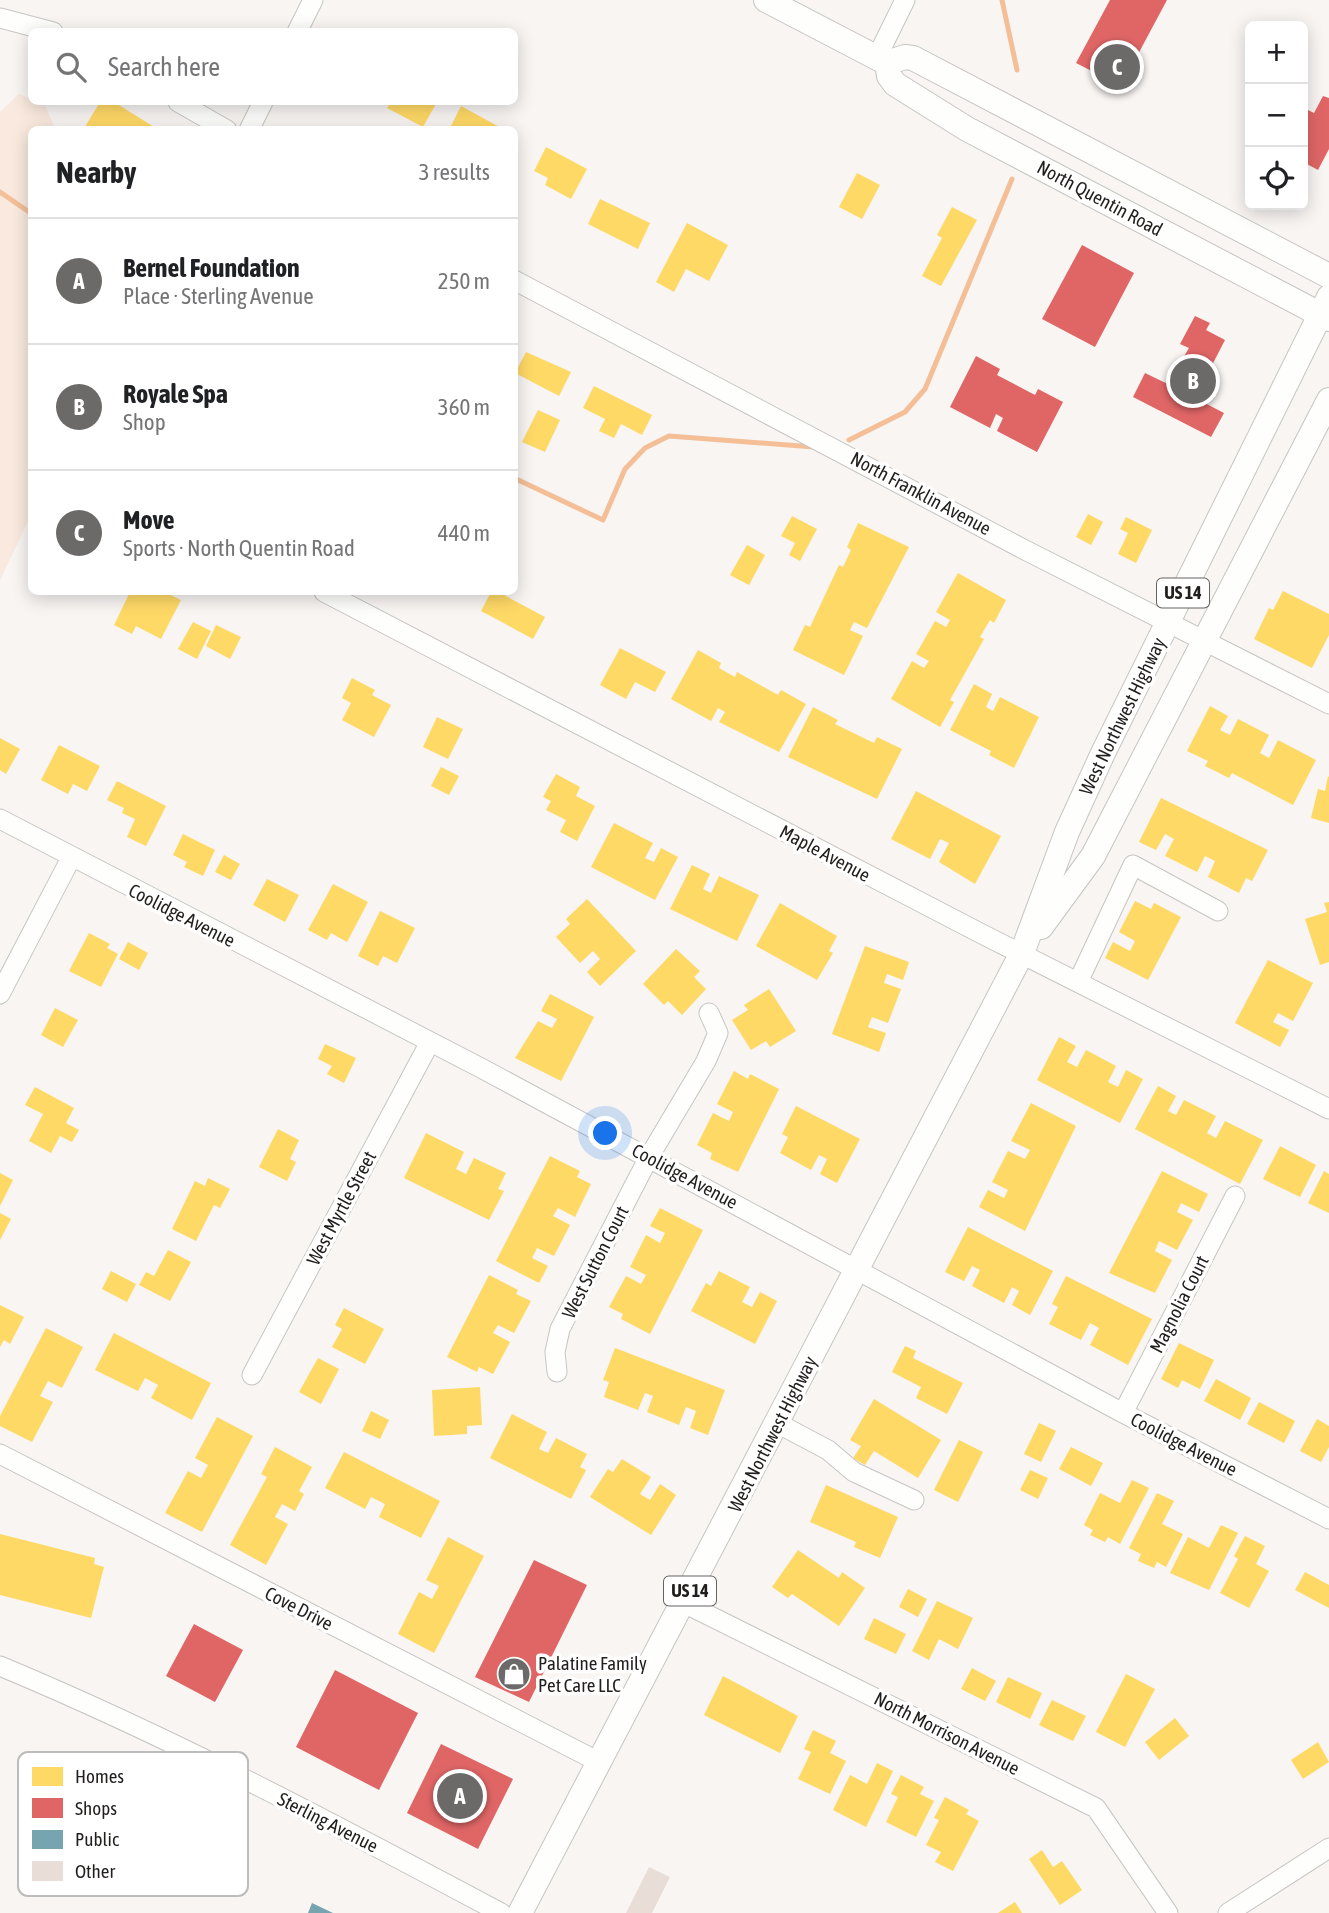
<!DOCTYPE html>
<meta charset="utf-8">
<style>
:root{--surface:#fff;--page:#f2f2f2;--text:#202124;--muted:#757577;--line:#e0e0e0;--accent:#6c6a69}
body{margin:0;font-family:"Asap Condensed",sans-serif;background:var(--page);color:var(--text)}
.controls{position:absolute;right:21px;top:21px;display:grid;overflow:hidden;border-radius:10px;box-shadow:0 4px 18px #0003}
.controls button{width:63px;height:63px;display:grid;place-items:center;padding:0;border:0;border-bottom:2px solid var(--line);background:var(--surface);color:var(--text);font:35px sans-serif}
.you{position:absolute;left:606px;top:1134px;width:24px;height:24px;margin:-18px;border:5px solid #fff;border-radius:50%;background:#1a73e8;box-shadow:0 0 0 10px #1a73e833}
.badge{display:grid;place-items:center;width:46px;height:46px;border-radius:50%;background:var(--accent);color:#fff;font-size:23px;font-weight:700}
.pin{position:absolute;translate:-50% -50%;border:4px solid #fff;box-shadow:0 2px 7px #0006}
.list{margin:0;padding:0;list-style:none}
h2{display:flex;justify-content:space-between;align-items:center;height:91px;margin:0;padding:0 28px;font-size:30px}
h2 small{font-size:23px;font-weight:400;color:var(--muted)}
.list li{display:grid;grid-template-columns:46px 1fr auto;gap:21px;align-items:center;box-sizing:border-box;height:126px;padding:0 28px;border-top:2px solid var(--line)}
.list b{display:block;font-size:26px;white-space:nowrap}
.list p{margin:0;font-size:23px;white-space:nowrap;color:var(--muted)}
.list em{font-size:23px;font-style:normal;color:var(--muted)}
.icon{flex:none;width:38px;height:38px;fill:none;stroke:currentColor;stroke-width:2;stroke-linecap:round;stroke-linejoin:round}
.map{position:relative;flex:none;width:1329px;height:1913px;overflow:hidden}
.search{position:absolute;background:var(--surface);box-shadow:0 4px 18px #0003;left:28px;top:28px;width:490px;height:77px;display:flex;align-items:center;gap:18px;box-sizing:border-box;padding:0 24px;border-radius:10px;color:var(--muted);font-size:26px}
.panel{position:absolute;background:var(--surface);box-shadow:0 4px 18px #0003;left:28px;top:126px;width:490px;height:469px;border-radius:10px}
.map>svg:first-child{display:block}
.green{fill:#f9e9de}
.homes{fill:#ffd966}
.shops{fill:#e06666}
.public{fill:#76a5af}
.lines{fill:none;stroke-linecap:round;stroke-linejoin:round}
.stream{stroke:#f4bf97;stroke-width:5}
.building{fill:#e8ded7}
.minor-casing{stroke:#c6c5c3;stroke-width:21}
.major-casing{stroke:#c6c5c3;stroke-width:26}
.minor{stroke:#fefefd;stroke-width:19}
.major{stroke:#fefefd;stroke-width:24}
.labels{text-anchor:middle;stroke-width:7;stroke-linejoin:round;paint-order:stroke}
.shield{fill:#fff;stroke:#646262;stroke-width:2}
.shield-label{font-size:18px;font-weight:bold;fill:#211f1e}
.street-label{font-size:19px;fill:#211f1e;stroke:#fff}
.poi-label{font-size:19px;fill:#211f1e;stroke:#fff;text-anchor:start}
.key{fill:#fff;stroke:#bcbcbc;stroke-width:2}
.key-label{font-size:19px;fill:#211f1e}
</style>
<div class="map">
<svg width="1329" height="1913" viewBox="0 0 1329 1913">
<rect width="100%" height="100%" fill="#f8f5f3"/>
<path class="green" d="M19 94 45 105 55 129 32 130 31 515 0 580V112Z"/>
<path class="homes" d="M100 102H114L159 130H83Z
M391 102H437L423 127 387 108Z
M461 106 505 130H449Z
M546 147 587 169 571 199 545 185 548 178 534 171Z
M857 173 880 185 862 219 839 207Z
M600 199 650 223 638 249 588 224Z
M952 207 977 220 941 286 922 276 942 238 937 235Z
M687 223 728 245 709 281 686 269 674 292 656 282Z
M526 352 571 372 559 396 515 373Z
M594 386 652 415 642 435 621 424 614 438 599 431 605 419 583 408Z
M538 410 560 420 545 452 522 442Z
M1088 514 1103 522 1091 545 1076 537Z
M792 516 817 529 800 561 789 555 795 543 781 536Z
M1126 517 1152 530 1136 563 1118 554 1128 533 1120 529Z
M858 523 909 547 867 628 854 622 850 630 863 636 844 675 793 650 805 625 810 627 839 565 843 567 851 550 847 547Z
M747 545 765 555 749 585 730 575Z
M958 573 1006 600 994 623 990 620 980 637 984 639 950 700 954 702 940 727 891 699 912 661 924 668 929 661 916 654 935 621 946 627 950 620 936 612Z
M1283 591 1329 614V635L1312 668 1254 639 1269 608 1273 610Z
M130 592H164L181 600 161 639 136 626 132 634 114 625Z
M491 592H506L504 595 545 617 533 639 481 611Z
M193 622 211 631 197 659 178 649Z
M216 625 241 637 230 659 206 646Z
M620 648 666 672 655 692 635 682 626 699 600 685Z
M698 650 721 663 719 668 735 677 737 672 778 695 781 690 806 704 779 752 719 722 725 712 718 708 711 721 671 699Z
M352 678 375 690 372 695 391 705 374 737 342 720 351 703 342 698Z
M974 684 992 694 986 707 993 711 1000 697 1039 717 1014 768 989 755 991 751 950 730Z
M1210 706 1228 716 1220 730 1230 735 1238 719 1269 735 1260 753 1269 758 1278 740 1316 760 1293 805 1232 773 1229 778 1205 766 1208 761 1187 751Z
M813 707 838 720 835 724 874 743 877 737 902 749 877 799 788 757Z
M437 717 463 729 448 759 423 747Z
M0 738 20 749 6 774 0 770Z
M59 745 100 766 87 791 73 784 68 794 41 780Z
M441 767 459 776 449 795 431 786Z
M556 774 580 787 576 796 595 806 577 841 560 832 566 820 546 810 551 801 543 797Z
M1328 776 1329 777V823L1311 818 1318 789 1325 791Z
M117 781 166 806 146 846 127 837 135 819 122 813 124 808 107 800Z
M916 791 1001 836 975 884 939 862 949 843 940 839 930 859 891 839Z
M1161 798 1268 850 1252 881 1246 878 1239 893 1208 877 1215 861 1205 856 1197 872 1165 856 1174 839 1165 834 1156 850 1139 842Z
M614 823 653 843 645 858 654 862 661 848 678 857 655 900 591 867Z
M183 834 215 850 203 876 184 867 187 862 173 855Z
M224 855 240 864 231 880 215 872Z
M692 865 710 874 703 889 711 893 719 876 759 895 737 941 670 909Z
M267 879 299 895 285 922 253 905Z
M333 884 368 902 347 942 331 933 327 940 308 930Z
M587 899 636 951 600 986 587 972 600 959 593 951 580 963 556 937 570 924 566 919Z
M1135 901 1151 909 1154 903 1181 917 1148 980 1105 958 1113 942 1130 951 1135 941 1119 932Z
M1329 902V962L1320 965 1305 919 1327 912 1324 903Z
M780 903 837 936 829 951 833 953 817 980 756 946Z
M380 911 415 928 397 963 383 956 378 966 358 956Z
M89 933 110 944 107 948 118 954 101 987 69 971Z
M128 942 148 953 139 970 119 959Z
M865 946 909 962 903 980 887 974 884 983 901 989 888 1023 872 1017 868 1027 886 1033 879 1052 832 1034Z
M676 949 700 971 694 977 706 989 682 1015 668 1001 664 1005 643 984Z
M1268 960 1313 983 1293 1021 1278 1013 1273 1022 1289 1030 1280 1047 1235 1023Z
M769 989 796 1031 770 1047 766 1041 751 1050 732 1020 748 1010 744 1005Z
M550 994 594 1017 561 1081 515 1058 538 1021 552 1028 557 1019 541 1011Z
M55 1008 78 1020 63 1047 41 1035Z
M1059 1037 1076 1046 1067 1062 1077 1067 1086 1050 1116 1066 1108 1082 1118 1087 1126 1070 1143 1079 1120 1123 1037 1080Z
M325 1044 356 1058 344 1083 327 1074 332 1066 318 1059Z
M734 1071 748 1079 750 1074 779 1089 738 1172 710 1159 712 1153 697 1145 713 1113 729 1121 733 1112 717 1104Z
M1158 1086 1176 1096 1168 1111 1176 1115 1184 1100 1216 1116 1207 1133 1216 1138 1225 1121 1263 1140 1240 1184 1135 1129Z
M35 1087 74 1108 66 1123 79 1130 72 1142 60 1136 51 1153 29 1141 43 1114 25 1105Z
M1031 1103 1076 1126 1025 1231 979 1207 988 1190 1004 1198 1008 1190 992 1182 1008 1151 1025 1159 1030 1150 1011 1141Z
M796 1106 860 1139 837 1183 820 1174 827 1159 819 1155 811 1170 780 1153 788 1137 782 1134Z
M278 1129 299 1140 290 1159 296 1162 287 1181 259 1167Z
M426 1133 464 1152 456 1169 466 1174 474 1158 506 1173 498 1189 504 1191 489 1220 404 1178Z
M1280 1146 1316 1165 1300 1197 1263 1179Z
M550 1156 580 1171 577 1177 591 1184 575 1217 558 1208 553 1216 570 1225 554 1256 537 1248 532 1258 548 1266 539 1283 496 1261Z
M1162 1171 1208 1194 1199 1212 1181 1203 1177 1212 1193 1220 1177 1250 1159 1241 1155 1251 1172 1260 1155 1293 1109 1273Z
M1324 1171 1329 1174V1213L1308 1203Z
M0 1173 13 1180 0 1206Z
M208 1178 230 1189 220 1208 214 1205 196 1241 172 1229 195 1181 205 1186Z
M660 1208 703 1230 650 1334 621 1319 623 1314 609 1307 626 1276 641 1284 646 1275 630 1267 646 1235 660 1243 665 1233 650 1226Z
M0 1213 11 1219 0 1240Z
M968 1227 1053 1271 1030 1315 1012 1305 1019 1291 1012 1287 1004 1303 972 1286 980 1270 972 1266 964 1281 945 1272Z
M168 1250 191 1262 170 1301 139 1285 146 1272 154 1276Z
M111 1271 136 1284 127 1302 102 1289Z
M719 1271 750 1287 742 1302 752 1307 760 1292 777 1301 755 1344 691 1311 706 1283 711 1286Z
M489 1275 518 1290 516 1294 531 1301 514 1333 498 1325 493 1333 510 1342 493 1374 479 1367 477 1372 447 1357Z
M1066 1276 1152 1319 1128 1365 1090 1345 1099 1328 1090 1323 1081 1340 1049 1324 1058 1307 1052 1304Z
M0 1305 24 1317 10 1344 4 1340 0 1347Z
M344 1308 384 1329 365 1364 332 1347 342 1329 335 1325Z
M46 1328 83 1347 62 1388 48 1381 40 1396 53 1402 32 1442 0 1426V1416Z
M114 1333 211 1383 192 1420 151 1398 158 1385 145 1378 138 1391 95 1370Z
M1179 1343 1214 1360 1200 1389 1182 1380 1178 1388 1161 1379Z
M905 1346 916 1351 913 1358 963 1383 947 1414 916 1398 921 1387 892 1372Z
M615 1348 725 1390 708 1435 690 1428 696 1411 686 1407 679 1425 647 1412 653 1396 645 1393 638 1410 604 1397 609 1382 603 1380Z
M318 1358 339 1369 321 1404 299 1392Z
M1216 1379 1251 1398 1240 1420 1204 1401Z
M480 1387 482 1425 467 1426V1434L434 1436 432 1390Z
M874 1399 941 1440 918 1478 874 1451 865 1465 853 1458 861 1446 850 1440Z
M1259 1402 1295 1421 1284 1443 1247 1424Z
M371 1411 389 1420 380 1439 362 1431Z
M512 1414 547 1432 539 1449 548 1453 556 1438 587 1454 580 1467 586 1470 571 1499 490 1458Z
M217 1417 253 1436 202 1532 165 1513 188 1471 201 1478 208 1465 195 1458Z
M1317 1419 1329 1426V1447L1321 1462 1300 1451Z
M1039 1423 1056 1431 1041 1462 1024 1454Z
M959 1440 983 1452 958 1502 934 1490Z
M275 1447 312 1467 299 1491 304 1494 295 1511 282 1504 275 1517 288 1524 266 1565 230 1545 267 1477 261 1474Z
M1071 1447 1103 1463 1091 1486 1059 1469Z
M344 1452 440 1501 421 1538 379 1517 385 1504 371 1497 365 1509 325 1488Z
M622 1459 651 1477 640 1494 650 1500 660 1484 676 1495 651 1535 590 1497 608 1469 613 1472Z
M1030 1470 1048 1478 1038 1499 1020 1490Z
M1132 1480 1149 1488 1120 1544 1108 1537 1105 1542 1090 1535 1093 1530 1084 1525 1100 1493 1120 1503Z
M826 1485 898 1517 880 1558 854 1547 856 1542 810 1522Z
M1157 1493 1174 1501 1162 1524 1183 1534 1166 1567 1157 1562 1154 1568 1138 1561 1141 1554 1129 1548Z
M1221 1525 1238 1533 1209 1590 1170 1573 1188 1537 1209 1548Z
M0 1534 95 1558 94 1564 104 1567 91 1618 0 1595Z
M1245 1536 1265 1546 1256 1564 1269 1571 1249 1608 1220 1593 1238 1559 1234 1556Z
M448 1537 484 1556 434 1653 398 1634 419 1592 432 1599 439 1586 426 1580Z
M798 1550 839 1578 842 1572 865 1588 839 1626 792 1594 788 1598 772 1587Z
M1305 1572 1329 1585V1608L1295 1590Z
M908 1589 927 1599 918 1617 899 1607Z
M937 1601 973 1618 958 1649 939 1639 929 1660 912 1651Z
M874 1618 906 1634 896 1654 864 1639Z
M972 1668 996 1681 985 1701 961 1689Z
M1126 1674 1155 1689 1125 1747 1096 1732Z
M723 1676 798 1716 780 1753 704 1715Z
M1008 1677 1042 1693 1030 1719 996 1702Z
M1052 1700 1086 1716 1073 1741 1039 1725Z
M1175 1718 1189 1736 1159 1760 1145 1742Z
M813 1730 836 1741 830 1753 846 1761 830 1794 798 1779 811 1752 804 1749Z
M1318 1742 1329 1762 1303 1779 1291 1760Z
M877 1763 893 1771 866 1827 833 1810 850 1775 867 1784Z
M901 1775 924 1787 920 1794 934 1801 916 1837 886 1822 898 1797 891 1794Z
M945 1797 969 1810 966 1814 979 1821 953 1871 935 1862 941 1852 926 1845 939 1820 934 1818Z
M1042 1850 1053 1867 1062 1861 1082 1890 1060 1905 1029 1859Z
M1015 1902 1022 1913H998Z"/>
<path class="shops" d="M1110 0H1167L1121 86 1076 63Z
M1323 96 1329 98V149L1318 170 1303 162V111L1304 108 1314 113Z
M1082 245 1134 273 1095 347 1042 319Z
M1195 316 1210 323 1206 330 1225 340 1195 398 1224 413 1211 437 1133 397 1145 373 1174 387 1188 361 1183 358 1189 348 1180 344Z
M976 356 1000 369 997 375 1035 395 1038 389 1063 402 1037 452 997 431 1003 418 996 414 990 428 950 407Z
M534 1560 587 1585 529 1702 475 1677Z
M194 1624 243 1650 215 1702 166 1676Z
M335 1670 418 1713 379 1790 296 1747Z
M441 1744 513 1779 478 1849 407 1813Z"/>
<path class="public" d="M312 1903 333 1913H308Z"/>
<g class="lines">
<path class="stream" d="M1002 0 1017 70
M0 192 32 214
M849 440 905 412 925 389 1012 179
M514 478 603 520 625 469 645 448 669 436 814 447"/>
</g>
<path class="building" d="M649 1867 670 1877 652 1913H626Z"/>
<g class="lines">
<defs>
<path id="minor" d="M0 18 53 32
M297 32 313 0
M877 57 905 0
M178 102 227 130
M249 130 263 102
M514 280 1025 550 1329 704
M324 592 980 933 1329 1109
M0 819 481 1068 1123 1413 1329 1519
M1078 982 1133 865 1218 911
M0 994 71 858
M557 1372 555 1352 560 1329 649 1157 706 1061 718 1033 709 1013
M252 1375 430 1042
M1123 1413 1235 1196
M777 1423 828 1450 854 1472 914 1500
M0 1454 599 1762
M684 1603 1096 1808 1168 1913
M0 1666C173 1738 336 1825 501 1913
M1228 1913 1329 1848"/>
<path id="major" d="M766 0 887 63 905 57 913 58 1329 276
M887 63 889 76 895 84 967 129 1329 319
M1041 927 1093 856 1329 400
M520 1913 1022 953 1067 832 1103 753 1329 297"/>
</defs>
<use href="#minor" class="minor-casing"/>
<use href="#major" class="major-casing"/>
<use href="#minor" class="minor"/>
<use href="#major" class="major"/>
</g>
<defs>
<symbol id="shop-disc" viewBox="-11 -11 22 22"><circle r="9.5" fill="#6c6a69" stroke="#fff"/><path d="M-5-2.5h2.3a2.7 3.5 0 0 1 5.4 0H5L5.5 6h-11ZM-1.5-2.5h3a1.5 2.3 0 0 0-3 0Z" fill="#fff"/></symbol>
</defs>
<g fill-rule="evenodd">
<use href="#shop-disc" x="495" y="1655" width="38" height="38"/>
</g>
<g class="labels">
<g class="shield">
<rect x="1157" y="578.5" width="52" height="29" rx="5"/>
<rect x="664" y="1576.5" width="52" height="29" rx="5"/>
</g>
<g class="shield-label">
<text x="1183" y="599">US 14</text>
<text x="690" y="1597">US 14</text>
</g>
<g class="street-label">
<text transform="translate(1100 198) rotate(28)" y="7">North Quentin Road</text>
<text transform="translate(921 493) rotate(28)" y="7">North Franklin Avenue</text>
<text transform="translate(1122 716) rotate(-64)" y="7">West Northwest Highway</text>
<text transform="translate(825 853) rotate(28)" y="7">Maple Avenue</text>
<text transform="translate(182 915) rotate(27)" y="7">Coolidge Avenue</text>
<text transform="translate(685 1176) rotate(28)" y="7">Coolidge Avenue</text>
<text transform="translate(341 1208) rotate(-62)" y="7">West Myrtle Street</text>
<text transform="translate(595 1262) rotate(-63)" y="7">West Sutton Court</text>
<text transform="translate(1179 1304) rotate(-63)" y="7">Magnolia Court</text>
<text transform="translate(772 1434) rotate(-63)" y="7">West Northwest Highway</text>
<text transform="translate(1184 1444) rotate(27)" y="7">Coolidge Avenue</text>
<text transform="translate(299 1608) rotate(27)" y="7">Cove Drive</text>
<text transform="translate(947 1733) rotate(27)" y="7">North Morrison Avenue</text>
<text transform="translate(328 1822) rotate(27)" y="7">Sterling Avenue</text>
</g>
<g class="poi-label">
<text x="538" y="1670">Palatine Family<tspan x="538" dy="22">Pet Care LLC</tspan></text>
</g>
</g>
<rect x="18" y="1752" width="230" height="144" rx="10" class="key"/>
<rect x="32" y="1767" width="31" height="19" fill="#ffd966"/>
<rect x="32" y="1798" width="31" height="20" fill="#e06666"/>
<rect x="32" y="1830" width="31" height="19" fill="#76a5af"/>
<rect x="32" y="1861" width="31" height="20" fill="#e8ded7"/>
<g class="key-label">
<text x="75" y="1783">Homes</text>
<text x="75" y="1815">Shops</text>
<text x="75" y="1846">Public</text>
<text x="75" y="1878">Other</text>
</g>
</svg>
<div class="controls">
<button>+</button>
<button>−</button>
<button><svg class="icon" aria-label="locate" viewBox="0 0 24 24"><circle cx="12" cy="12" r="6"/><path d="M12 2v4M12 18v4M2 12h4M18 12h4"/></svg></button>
</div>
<div class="you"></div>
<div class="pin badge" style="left:460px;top:1796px">A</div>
<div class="pin badge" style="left:1193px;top:381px">B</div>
<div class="pin badge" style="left:1117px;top:67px">C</div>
<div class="search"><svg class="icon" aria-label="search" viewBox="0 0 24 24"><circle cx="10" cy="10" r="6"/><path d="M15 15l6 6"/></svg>Search here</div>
<section class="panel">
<h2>Nearby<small>3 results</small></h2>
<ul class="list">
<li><span class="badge">A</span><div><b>Bernel Foundation</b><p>Place · Sterling Avenue</p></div><em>250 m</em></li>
<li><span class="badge">B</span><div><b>Royale Spa</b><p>Shop</p></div><em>360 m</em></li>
<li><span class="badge">C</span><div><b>Move</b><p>Sports · North Quentin Road</p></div><em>440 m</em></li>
</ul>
</section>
</div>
